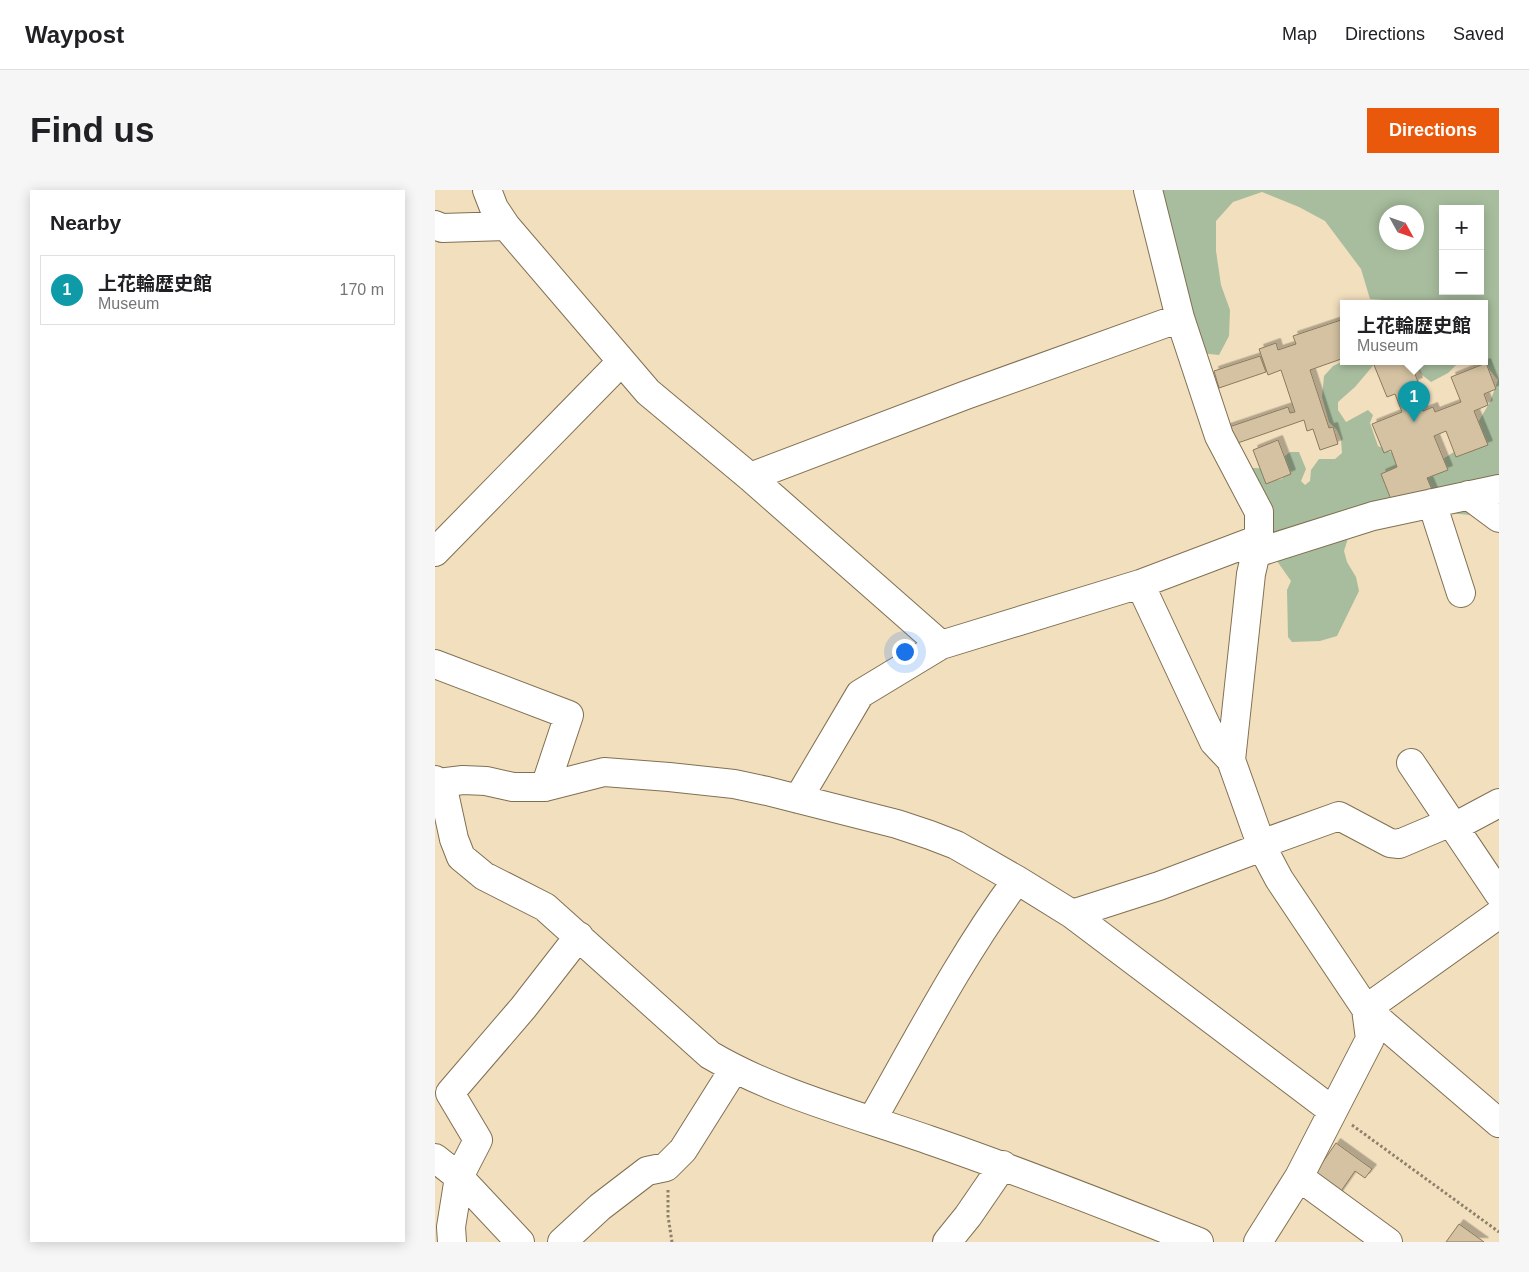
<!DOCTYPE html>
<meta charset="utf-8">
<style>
:root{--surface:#fff;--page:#f6f6f6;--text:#202124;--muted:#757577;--line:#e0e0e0;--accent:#ea580c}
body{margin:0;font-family:Arial,"Noto Sans JP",sans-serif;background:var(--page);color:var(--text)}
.controls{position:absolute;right:15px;top:15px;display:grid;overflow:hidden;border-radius:0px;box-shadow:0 2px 12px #0003}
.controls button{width:45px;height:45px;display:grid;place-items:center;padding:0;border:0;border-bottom:1px solid var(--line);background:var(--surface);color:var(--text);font:25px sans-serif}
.compass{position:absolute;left:944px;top:15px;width:45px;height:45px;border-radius:50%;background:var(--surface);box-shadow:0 2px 12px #0003;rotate:130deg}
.you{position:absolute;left:469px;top:461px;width:18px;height:18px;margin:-12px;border:4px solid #fff;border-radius:50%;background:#1a73e8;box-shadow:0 0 0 8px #1a73e833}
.badge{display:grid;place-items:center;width:32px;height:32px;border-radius:50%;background:var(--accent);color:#fff;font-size:16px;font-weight:700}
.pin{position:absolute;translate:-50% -41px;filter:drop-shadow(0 1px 2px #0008)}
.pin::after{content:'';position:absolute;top:26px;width:18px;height:15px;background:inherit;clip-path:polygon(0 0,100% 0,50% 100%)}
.popup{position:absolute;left:905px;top:110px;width:148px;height:65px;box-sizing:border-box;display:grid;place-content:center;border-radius:0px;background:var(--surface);filter:drop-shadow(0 1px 4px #0005);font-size:16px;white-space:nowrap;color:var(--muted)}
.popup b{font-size:19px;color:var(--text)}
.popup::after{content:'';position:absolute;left:50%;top:100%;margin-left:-10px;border:10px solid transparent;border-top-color:var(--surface)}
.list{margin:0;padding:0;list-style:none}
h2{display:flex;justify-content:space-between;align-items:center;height:65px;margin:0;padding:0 20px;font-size:21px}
h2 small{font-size:16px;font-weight:400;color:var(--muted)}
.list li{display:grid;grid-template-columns:32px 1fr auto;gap:15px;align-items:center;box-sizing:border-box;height:70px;margin:0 10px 10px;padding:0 10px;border:1px solid var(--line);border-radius:0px}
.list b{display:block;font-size:19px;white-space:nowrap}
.list p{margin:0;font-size:16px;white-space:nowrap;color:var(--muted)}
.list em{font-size:16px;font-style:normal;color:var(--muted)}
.map{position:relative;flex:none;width:1064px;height:1052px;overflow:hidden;border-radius:0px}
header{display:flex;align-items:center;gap:30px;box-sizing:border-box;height:70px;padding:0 25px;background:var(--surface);border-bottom:1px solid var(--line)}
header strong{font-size:24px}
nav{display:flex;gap:28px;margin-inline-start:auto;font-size:18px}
.intro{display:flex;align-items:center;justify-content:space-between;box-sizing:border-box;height:120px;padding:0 30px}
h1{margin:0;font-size:35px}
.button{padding:12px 22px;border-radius:0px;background:var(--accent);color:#fff;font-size:18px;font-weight:700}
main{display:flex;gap:30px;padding:0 30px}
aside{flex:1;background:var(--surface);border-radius:0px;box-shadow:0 2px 12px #0003}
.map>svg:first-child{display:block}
.green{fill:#a8bd9e;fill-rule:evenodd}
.building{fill:#d4c2a2;stroke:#8b7a5c;filter:url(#shadow)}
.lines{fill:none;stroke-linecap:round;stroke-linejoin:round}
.minor-casing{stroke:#807052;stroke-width:30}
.path{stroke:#8d806a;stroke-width:3;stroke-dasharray:2.5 2.5;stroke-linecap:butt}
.minor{stroke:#fff;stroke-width:28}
</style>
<header>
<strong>Waypost</strong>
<nav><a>Map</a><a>Directions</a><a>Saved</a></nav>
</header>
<div class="intro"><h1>Find us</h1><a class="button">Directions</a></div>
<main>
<aside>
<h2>Nearby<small></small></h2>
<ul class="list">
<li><span class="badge" style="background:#0f9aa8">1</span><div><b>上花輪歴史館</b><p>Museum</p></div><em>170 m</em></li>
</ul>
</aside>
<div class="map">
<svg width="1064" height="1052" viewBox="0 0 1064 1052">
<defs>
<filter id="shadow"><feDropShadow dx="4.5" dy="-4.5" stdDeviation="0" flood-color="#0004"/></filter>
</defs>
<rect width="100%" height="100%" fill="#f2dfbe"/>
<path class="green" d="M720 0H1064V321L1036 325 1000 322 985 293 1000 274 1022 260 1038 241 1055 212 1063 190 1053 178 1029 171H1049V113H950L949 110 935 109 926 79 890 31 864 17 827 2 798 12 781 31V61L786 95 795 120 794 146 784 165 765 163ZM1008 19H1045V101H1008ZM952 22H982V52H952Z
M909 171H942L920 197 903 212V220L911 232 933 220 938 225 935 233 943 256 958 263 964 276 961 280 952 281 949 287 955 308 954 313 913 348 909 361 912 372 921 387 924 401 902 446 885 451 857 452 853 447 852 400 856 391 842 371V360L806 320 804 300 811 280C826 275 831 280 841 290L847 289 850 285V266L855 262H864L871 279 866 291 870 295 875 291 876 280 884 269H900L907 263 906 249 902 240 894 232 887 207 889 186 898 176Z
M978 171H1025L1013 183 996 192 986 184Z"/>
<path class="building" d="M909 129V168L875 180 894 238 898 237 903 254 885 260 878 239 872 241 869 230 797 255 791 238 853 217 855 223 860 222 846 180 833 185 824 159 841 153 843 160 861 154 858 146Z
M825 166 831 182 784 198 779 181Z
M949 171H975L983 192 978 194 988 221 998 217 1000 222 1026 212 1016 187 1051 173 1061 199 1049 204 1053 215 1039 221 1053 255 1021 267 1011 241 999 246 1013 280 992 288 998 302 959 317 946 284 962 277 956 260 949 263 937 234 967 222 960 204 952 207 939 175Z
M843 250 856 284 831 294 818 260Z
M901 953 937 979 930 988 920 981 902 1007 876 989Z
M1024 1034 1049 1052H1011Z"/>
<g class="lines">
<defs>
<path id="minor" d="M52 0 59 18 71 36 213 202 315 287 506 455
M713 0 745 128 784 246 824 322V349L816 384 796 570 827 657 844 689 931 819 935 849 864 987 823 1052
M0 35 7 38 71 36
M315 287 531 205 745 128
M1033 305 1064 328
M997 313 1026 403
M0 362 186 172
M821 363 938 326 1064 299
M705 394 779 552 796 570
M0 474 134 525 110 597
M976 573 1064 704
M0 590 9 603 19 649 26 667 49 686 110 717 275 865C341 904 423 925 494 950 585 981 674 1017 764 1052
M3 593 28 590 51 591 78 597H110L169 582 234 587 299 594 332 601 462 634 495 645 521 655 582 690 637 724 898 921
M363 609 425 504 506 455 705 394 824 349
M1019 637 1064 613
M826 654 904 626 955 653 964 654 1016 632
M637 724 724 696 827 657
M1064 724 931 819 1064 933
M437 930C483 849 527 764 582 690
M0 968 24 987 85 1052
M864 987 953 1052
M17 1052 16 1037 24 987 43 950 15 903 88 818 144 746
M127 1052 165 1017 212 981 231 977 248 960 299 879
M512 1052 533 1026 568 975"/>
</defs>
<use href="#minor" class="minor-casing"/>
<path class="path" d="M917 935 1064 1042
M233 1000V1026L237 1052"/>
<use href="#minor" class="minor"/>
</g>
</svg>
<div class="controls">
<button>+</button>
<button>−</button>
</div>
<svg class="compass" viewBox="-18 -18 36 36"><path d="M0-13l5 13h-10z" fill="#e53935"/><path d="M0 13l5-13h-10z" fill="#757577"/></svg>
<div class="you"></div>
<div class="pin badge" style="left:979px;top:232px;background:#0f9aa8">1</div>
<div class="popup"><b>上花輪歴史館</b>Museum</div>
</div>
</main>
